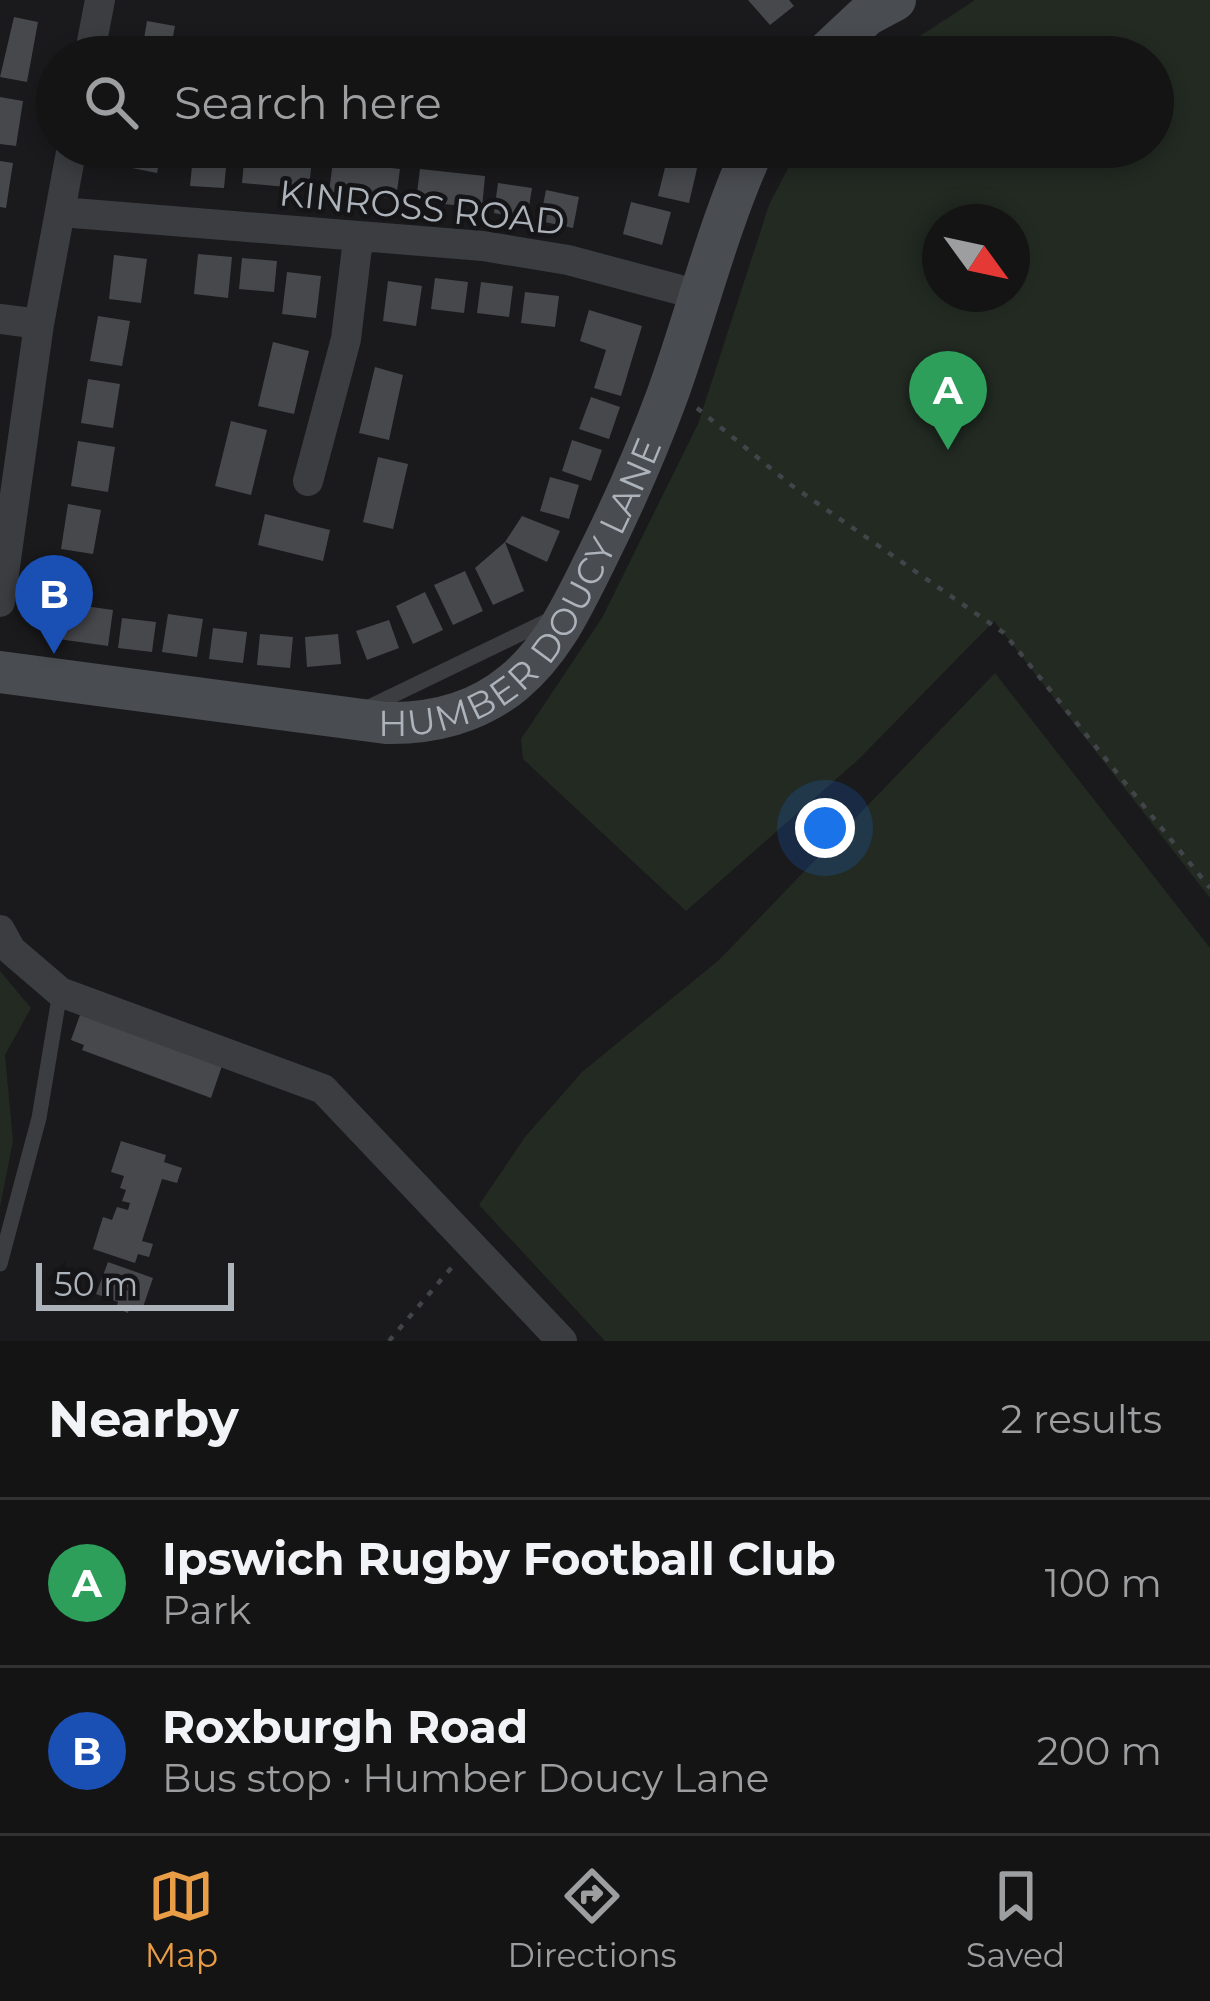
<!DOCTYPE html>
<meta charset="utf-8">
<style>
:root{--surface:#141415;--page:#212122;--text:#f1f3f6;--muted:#9d9ea0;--line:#333334;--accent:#e89d46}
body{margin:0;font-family:Montserrat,sans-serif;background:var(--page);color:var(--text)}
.compass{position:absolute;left:922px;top:204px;width:108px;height:108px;border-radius:50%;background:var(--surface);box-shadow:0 6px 18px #0003;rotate:123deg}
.scale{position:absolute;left:36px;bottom:30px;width:198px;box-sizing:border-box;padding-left:12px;border:6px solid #adb3bb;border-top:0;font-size:33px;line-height:42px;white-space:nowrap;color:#adb3bb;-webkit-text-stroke:9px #151517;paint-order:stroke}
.you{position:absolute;left:825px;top:828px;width:42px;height:42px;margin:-30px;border:9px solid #fff;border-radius:50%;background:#1a73e8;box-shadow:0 0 0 18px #1a73e833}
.badge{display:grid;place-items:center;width:78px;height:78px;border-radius:50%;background:var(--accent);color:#fff;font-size:39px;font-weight:700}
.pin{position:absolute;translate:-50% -99px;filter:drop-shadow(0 3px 6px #0008)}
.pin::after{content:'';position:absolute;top:63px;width:42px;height:36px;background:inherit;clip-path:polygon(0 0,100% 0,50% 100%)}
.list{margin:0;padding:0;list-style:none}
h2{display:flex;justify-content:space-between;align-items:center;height:156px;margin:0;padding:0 48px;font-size:51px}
h2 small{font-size:39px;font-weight:400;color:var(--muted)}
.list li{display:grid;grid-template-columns:78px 1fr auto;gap:36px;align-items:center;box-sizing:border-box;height:168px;padding:0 48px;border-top:3px solid var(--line)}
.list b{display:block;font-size:45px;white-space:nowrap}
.list p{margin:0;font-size:39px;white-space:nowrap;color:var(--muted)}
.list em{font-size:39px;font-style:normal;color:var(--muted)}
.icon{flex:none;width:66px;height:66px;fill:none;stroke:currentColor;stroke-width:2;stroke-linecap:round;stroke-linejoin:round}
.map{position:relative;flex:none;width:1210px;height:1341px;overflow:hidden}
.search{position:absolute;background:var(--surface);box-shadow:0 6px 18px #0003;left:36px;right:36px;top:36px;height:132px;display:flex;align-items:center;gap:30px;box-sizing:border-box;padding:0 42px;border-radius:66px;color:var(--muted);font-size:45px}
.sheet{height:492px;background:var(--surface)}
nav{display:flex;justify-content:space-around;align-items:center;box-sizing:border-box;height:168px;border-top:3px solid var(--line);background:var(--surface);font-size:33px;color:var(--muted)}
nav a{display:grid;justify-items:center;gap:6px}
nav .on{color:var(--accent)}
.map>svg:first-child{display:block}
.green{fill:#222a22;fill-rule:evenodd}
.building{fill:#47484c}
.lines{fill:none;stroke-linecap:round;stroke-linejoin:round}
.path{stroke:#414448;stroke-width:4.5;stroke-dasharray:6 9;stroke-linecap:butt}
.lane{stroke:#3b3d41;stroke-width:15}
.street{stroke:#3b3d41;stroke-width:30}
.secondary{stroke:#494c51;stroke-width:42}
.labels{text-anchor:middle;stroke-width:9;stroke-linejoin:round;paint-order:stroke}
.street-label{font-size:36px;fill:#adb3bb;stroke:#151517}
</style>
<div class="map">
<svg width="1210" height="1341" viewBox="0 0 1210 1341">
<rect width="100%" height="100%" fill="#1a1a1c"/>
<path class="green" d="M975 0H1210V898L994 621 859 759 686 911 523 759 521 739 602 618 698 424 769 205 799 147H1153V57H888ZM940 222H1012V294H940Z
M995 673 1210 948V1341H605L479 1205 525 1137 582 1072 719 960Z
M0 971 31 1008 5 1055 13 1141 0 1207Z"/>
<path class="building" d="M748 0H789L794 6 770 25Z
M14 17 38 22 27 82 0 77Z
M147 21 175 26 169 57H141Z
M0 97 23 101 16 146 0 144Z
M131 147H162L157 173 127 167Z
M670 147H702L689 203 658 196Z
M245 150 312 158 309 189 242 183Z
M193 156 227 158 224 188 190 186Z
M0 161 13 163 6 208 0 207Z
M333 161 400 169 396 199 329 192Z
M420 169 485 176 482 208 416 201Z
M498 183 532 188 527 219 494 213Z
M546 190 579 197 573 228 540 221Z
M631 202 671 212 662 245 623 234Z
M198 254 232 257 228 298 194 294Z
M114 255 147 259 141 303 109 299Z
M242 258 277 261 274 292 239 289Z
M287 272 321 276 316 318 282 314Z
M435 278 468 282 464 313 431 309Z
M388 281 422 286 416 326 383 321Z
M481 282 513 286 509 317 477 313Z
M525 292 559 296 555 327 521 323Z
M589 310 642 326 621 396 594 388 606 350 580 341Z
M98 316 130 321 122 366 90 361Z
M273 342 309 351 294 414 258 406Z
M375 367 403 375 389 440 359 433Z
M88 379 120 384 113 428 81 423Z
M591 397 620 407 609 439 579 429Z
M231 421 267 430 251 495 215 486Z
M572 440 602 450 591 481 562 471Z
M78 441 115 447 108 492 71 486Z
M378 457 408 464 393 529 363 522Z
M550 477 579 485 569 519 540 511Z
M68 504 101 510 93 554 61 549Z
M265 514 330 530 323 561 258 545Z
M522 516 560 531 547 562 505 542Z
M505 542 524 591 493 605 475 568Z
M465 571 483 611 453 625 434 585Z
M425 592 443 630 413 644 396 606Z
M49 601 113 610 108 646 44 637Z
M168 614 203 619 197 657 162 652Z
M122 618 156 622 152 652 118 648Z
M389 620 399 648 367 660 356 631Z
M213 628 247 632 243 663 209 659Z
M260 634 293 637 290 668 257 665Z
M338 634 341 664 307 667 305 637Z
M80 1015 223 1063 211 1098 82 1050 84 1045 71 1040Z
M121 1141 166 1155 164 1162 182 1168 177 1183 162 1179 142 1241 153 1244 149 1257 138 1254 135 1263 93 1249 103 1217 112 1220 117 1207 128 1210 130 1203 122 1201 126 1190 120 1188 124 1176 111 1172Z
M108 1262 153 1278 142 1310 130 1306 128 1313 116 1308 118 1302 96 1294Z"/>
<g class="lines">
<path class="path" d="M697 408 791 485 1004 633 1210 888
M389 1341 452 1267"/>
<path class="lane" d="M367 708 551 619
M0 1264 39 1118 60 992"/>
<path class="street" d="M89 57 100 0
M61 212 483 246 568 260 699 295
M0 319 39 324
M308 481 346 339 358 239
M0 602 39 324 72 147
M0 930 11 950 60 992 323 1089 562 1341"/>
<g class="secondary">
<path d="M822 57 867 15 895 0"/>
<path id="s1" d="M0 672 386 723C431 724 477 713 513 683 552 651 572 607 594 563 621 509 646 453 667 396 697 313 717 228 754 147"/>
</g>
</g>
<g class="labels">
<g class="street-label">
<text transform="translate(422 207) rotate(6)" y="13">KINROSS ROAD</text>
<text dy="13" stroke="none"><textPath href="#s1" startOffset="594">HUMBER DOUCY LANE</textPath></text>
</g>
</g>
</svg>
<svg class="compass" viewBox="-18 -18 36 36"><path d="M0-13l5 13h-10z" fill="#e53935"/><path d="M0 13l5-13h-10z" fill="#9d9ea0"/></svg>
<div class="scale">50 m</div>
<div class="you"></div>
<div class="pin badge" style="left:948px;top:450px;background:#2e9e5b">A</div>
<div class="pin badge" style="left:54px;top:654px;background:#1a4fb4">B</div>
<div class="search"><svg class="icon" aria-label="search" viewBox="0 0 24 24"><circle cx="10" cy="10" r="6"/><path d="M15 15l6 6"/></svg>Search here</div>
</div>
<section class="sheet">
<h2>Nearby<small>2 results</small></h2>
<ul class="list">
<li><span class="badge" style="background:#2e9e5b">A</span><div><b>Ipswich Rugby Football Club</b><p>Park</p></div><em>100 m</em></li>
<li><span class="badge" style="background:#1a4fb4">B</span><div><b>Roxburgh Road</b><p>Bus stop · Humber Doucy Lane</p></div><em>200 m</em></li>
</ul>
</section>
<nav>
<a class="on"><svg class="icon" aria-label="map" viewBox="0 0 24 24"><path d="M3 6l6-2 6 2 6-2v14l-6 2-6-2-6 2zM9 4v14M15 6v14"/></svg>Map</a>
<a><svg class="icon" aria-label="directions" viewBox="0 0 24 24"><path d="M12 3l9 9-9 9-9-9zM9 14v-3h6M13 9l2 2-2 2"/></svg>Directions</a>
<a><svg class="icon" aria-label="saved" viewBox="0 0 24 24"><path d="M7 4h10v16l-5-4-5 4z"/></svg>Saved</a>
</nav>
